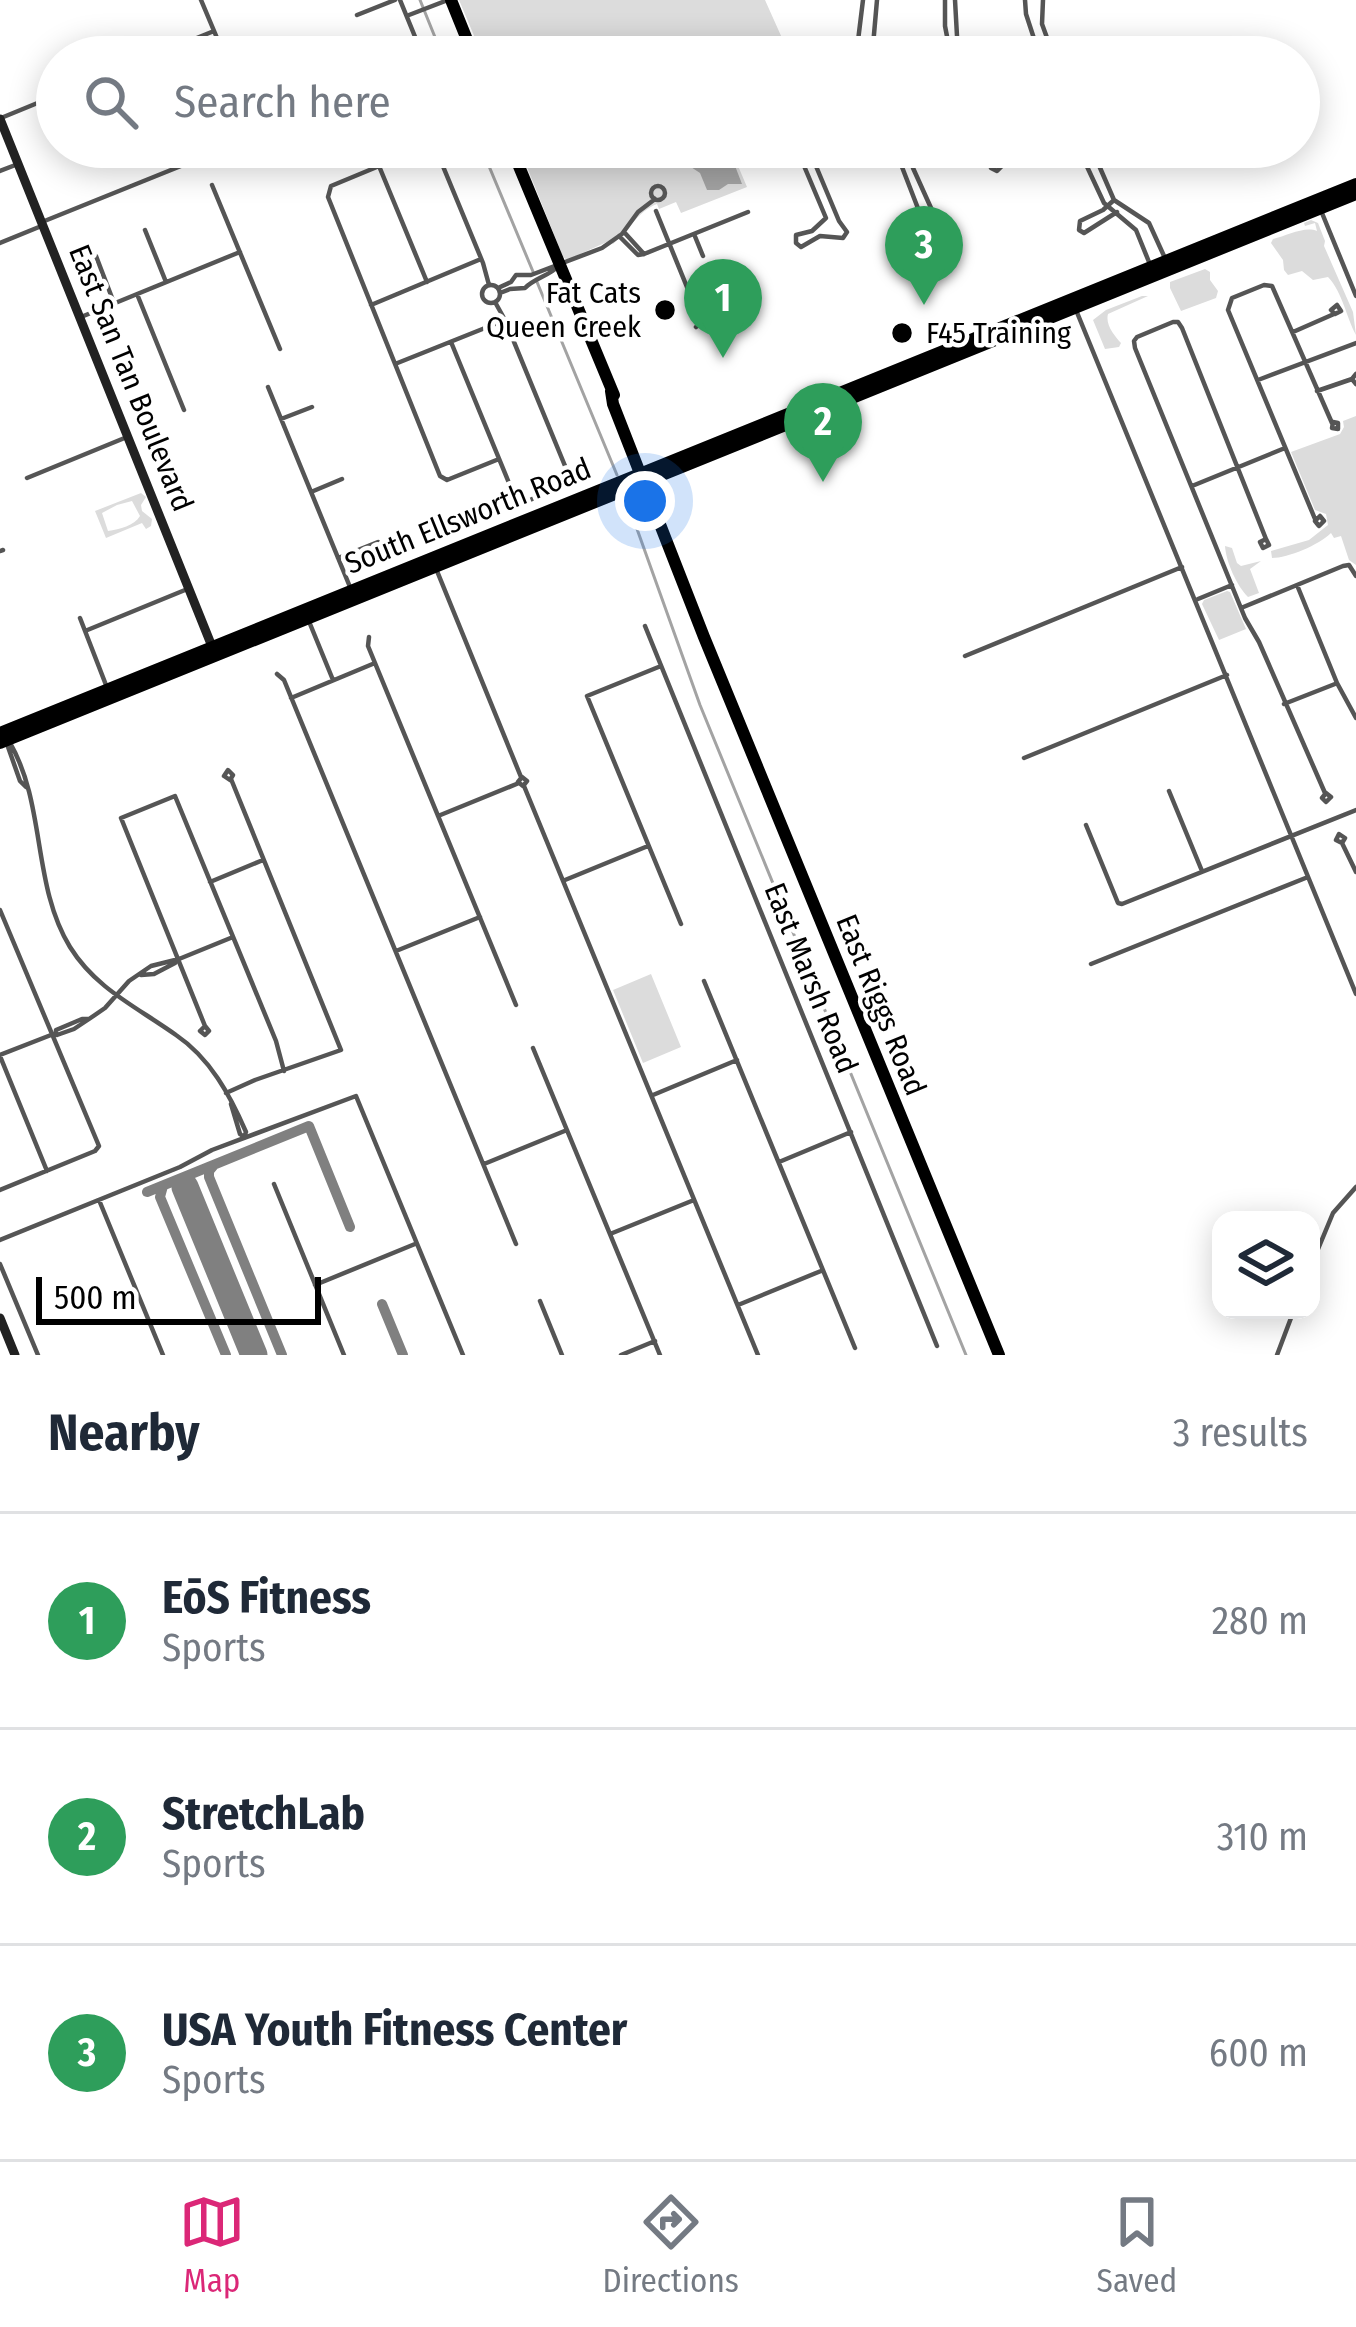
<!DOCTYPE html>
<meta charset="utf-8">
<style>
:root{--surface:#fff;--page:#f2f2f3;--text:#1f2937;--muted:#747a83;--line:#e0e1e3;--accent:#db2777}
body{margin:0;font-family:"Fira Sans Condensed",sans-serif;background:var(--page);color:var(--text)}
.controls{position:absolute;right:36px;bottom:36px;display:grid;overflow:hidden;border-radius:24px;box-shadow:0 6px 30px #0003}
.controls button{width:108px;height:108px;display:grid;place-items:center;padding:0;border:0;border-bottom:3px solid var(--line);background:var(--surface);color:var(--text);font:60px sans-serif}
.scale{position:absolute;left:36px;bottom:30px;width:285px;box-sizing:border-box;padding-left:12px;border:6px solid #000;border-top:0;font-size:33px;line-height:42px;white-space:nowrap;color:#000;-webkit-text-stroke:9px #fff;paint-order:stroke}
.you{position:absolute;left:645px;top:501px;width:42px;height:42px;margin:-30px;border:9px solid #fff;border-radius:50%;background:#1a73e8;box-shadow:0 0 0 18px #1a73e833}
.badge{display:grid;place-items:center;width:78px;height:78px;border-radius:50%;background:var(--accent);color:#fff;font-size:39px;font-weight:700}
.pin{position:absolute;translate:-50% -99px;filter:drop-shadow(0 3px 6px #0008)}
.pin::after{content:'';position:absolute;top:63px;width:42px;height:36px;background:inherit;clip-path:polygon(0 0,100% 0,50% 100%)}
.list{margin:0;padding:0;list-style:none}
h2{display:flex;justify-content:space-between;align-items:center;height:156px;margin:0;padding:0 48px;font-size:51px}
h2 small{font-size:39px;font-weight:400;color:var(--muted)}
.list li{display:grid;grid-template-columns:78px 1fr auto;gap:36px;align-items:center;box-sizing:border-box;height:216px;padding:0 48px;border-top:3px solid var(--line)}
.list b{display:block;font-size:45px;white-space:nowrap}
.list p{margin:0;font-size:39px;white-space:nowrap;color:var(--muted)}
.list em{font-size:39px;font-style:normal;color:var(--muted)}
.icon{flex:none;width:66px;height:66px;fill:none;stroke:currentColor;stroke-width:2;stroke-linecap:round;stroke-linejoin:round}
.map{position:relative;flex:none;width:1356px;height:1355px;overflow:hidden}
.search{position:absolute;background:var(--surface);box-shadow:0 6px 30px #0003;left:36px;right:36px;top:36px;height:132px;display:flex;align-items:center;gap:30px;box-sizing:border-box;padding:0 42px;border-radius:66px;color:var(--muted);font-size:45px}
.sheet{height:804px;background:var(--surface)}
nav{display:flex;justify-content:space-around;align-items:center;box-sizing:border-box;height:168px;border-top:3px solid var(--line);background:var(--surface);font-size:33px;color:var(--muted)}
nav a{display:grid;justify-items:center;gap:6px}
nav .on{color:var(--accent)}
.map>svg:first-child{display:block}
.green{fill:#dcdcdc;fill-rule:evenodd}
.water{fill:#a3a3a3}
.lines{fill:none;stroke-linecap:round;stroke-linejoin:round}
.stream{stroke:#a3a3a3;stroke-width:3}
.taxiway{stroke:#808080;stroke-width:10}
.runway{stroke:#808080;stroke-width:27}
.street{stroke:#555;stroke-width:4.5}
.secondary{stroke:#222;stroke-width:9}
.primary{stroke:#000;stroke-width:12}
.poi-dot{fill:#000;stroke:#fff;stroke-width:4.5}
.labels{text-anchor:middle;stroke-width:9;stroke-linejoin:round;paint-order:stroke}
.poi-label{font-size:30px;fill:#000;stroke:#fff;text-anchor:end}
.street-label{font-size:30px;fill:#000;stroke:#fff}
</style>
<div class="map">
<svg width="1356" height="1355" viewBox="0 0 1356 1355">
<rect width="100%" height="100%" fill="#fff"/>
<path class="green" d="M459 0H765L782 38 737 57H483Z
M519 147H730L747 187 681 213 676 202 659 209 657 204C637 212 628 231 613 244L609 241 567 260 563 257Z
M1311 220 1318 223 1325 241 1324 246 1353 312 1356 335C1346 317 1343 293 1328 277L1313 280 1302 271 1288 275 1284 270 1283 260 1271 243 1273 239C1287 236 1304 226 1317 231L1315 223 1305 226 1304 223Z
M1205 269 1210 272V280L1218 291 1216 298 1181 311 1170 288V282Z
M1142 296H1148L1108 314C1105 325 1115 336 1121 343L1119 347 1105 349 1093 320 1106 310Z
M1356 416V565L1349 560 1341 536 1334 538 1331 533C1319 545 1288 558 1272 558L1271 551 1309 540 1328 525 1326 514 1315 510 1291 452 1340 434 1344 427 1343 421Z
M141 493 146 497 141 505 142 511 152 519 151 526 146 529 142 523 106 538 95 511ZM132 501 140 516C134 526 120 529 108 531L102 513 117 505Z
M1225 546 1232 548 1237 563 1241 566 1261 561 1250 569 1259 593 1248 597C1237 586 1226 562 1225 546Z
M1227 591 1230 592 1246 629 1219 640 1202 604 1204 600Z
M651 974 681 1047 643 1063 613 990Z"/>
<path class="water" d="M687 147H707L724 157 732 158 742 184H728L719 190H707L700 173 691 167Z"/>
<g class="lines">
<path class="stream" d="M420 0 443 57
M481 147 534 274
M537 282 617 475
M627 501 700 705 966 1355"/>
<path class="taxiway" d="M214 1165 209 1171V1177L282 1355
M163 1186 160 1197 226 1355
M147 1192 309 1126 350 1227
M382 1304 403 1355"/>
<path class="runway" d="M185 1187 254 1355"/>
<path class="street" d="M201 0 225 57
M400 0 418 44 417 57
M945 0V26L951 57
M955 0 957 36 963 57
M1025 0 1026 14 1040 57
M1043 0 1042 24 1054 57
M357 15 395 0
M409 15 448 0
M150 57 214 31
M817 57 834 50 872 48
M856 57 863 0
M872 57 877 0
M1 118 57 95
M425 147 331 186 328 197 440 476 447 480 499 459
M435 147 483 263 489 285
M807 147 800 150 799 154 826 218 812 231 796 235V243L801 247 820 236 843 238 847 232 839 221 813 159 814 154 833 147
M905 147 902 167 919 211 924 215 931 208 913 168 916 147
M912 147 937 153 958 147
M984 147 991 168 997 171 1002 166 995 147
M1075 147 1083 158 1104 203 1136 230 1149 262
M1091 147 1114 200 1149 223 1164 256
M379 166 427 282
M0 171 18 164
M212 185 280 349
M651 193a7 7 0 1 1 14 0a7 7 0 1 1-14 0Z
M1114 200 1103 210 1080 221 1079 230 1084 233 1117 212
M656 211 700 319V324L696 327
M1322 213 1356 296
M42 222 228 147
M145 230 166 282
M624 232 644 254
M694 234 703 256
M619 236 638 255 644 254
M0 243 39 227
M644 254 748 212
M96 256 114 303
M482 294a9 9 0 1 1 18 0a9 9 0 1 1-18 0Z
M498 288 511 282 516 275H531L602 248 622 234 638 212 655 199
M500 293 510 289 525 288C535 278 549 276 560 265
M137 294 184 410
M371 305 481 259
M1337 305 1341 311 1335 314 1331 310Z
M1076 310 1356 994
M81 317 240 252
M1293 332 1334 314
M451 342 516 500 523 503 569 483 570 478 505 320 495 302
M395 364 505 320
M1356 374 1352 379 1356 384
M1258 380 1356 343
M268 387 350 587
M1317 391 1352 379
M281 419 312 407
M1333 422 1338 423V429L1332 428Z
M27 478 127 437
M1192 486 1285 448
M311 492 342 479
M1320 516 1324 521 1319 526 1315 521Z
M1315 519 1228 310 1232 298 1264 285 1272 286 1332 423
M1266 539 1182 328 1178 322H1173L1137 337 1134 341 1135 348 1245 618 1259 642 1325 793
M1266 539 1269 545 1263 548 1260 542Z
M0 551 3 550
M338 558 378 542
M437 571 521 777
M1297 585 1337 683 1356 718
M1198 599 1232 585
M1241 608 1343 566 1349 565 1356 576
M80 618 106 685
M308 619 333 680
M645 626 937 1346
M85 631 185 590
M369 637 368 646 375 663 516 1005
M965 656 1182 567
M661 666 587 696 681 924
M277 674 284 680 516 1244
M291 698 375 663
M1284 704 1335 684
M10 743C46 805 32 885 70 947 96 989 137 1007 176 1035 210 1058 230 1095 246 1132L244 1137
M7 744 20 781 26 787
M1024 758 1227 675
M228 770 233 775 230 780 224 776Z
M522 777 527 781 523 786 518 782Z
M524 786 758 1355
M1169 791 1202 871
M1326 793 1331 797 1326 802 1322 798Z
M438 816 519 783
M1086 825 1118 903 1122 904 1356 810
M1339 834 1345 838 1342 843 1336 840Z
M1342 843 1356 872
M565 880 648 846
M210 882 263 860
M0 910 99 1146 95 1151 0 1190
M396 951 480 917
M1091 964 1308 877
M141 975 154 974 175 963
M704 981 855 1348
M82 1019H89L74 1029 57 1035 56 1033V1030Z
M89 1019 105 1008 129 981 151 966 179 959 233 937
M205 1026 121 818 175 796 276 1041 284 1071
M205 1026 209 1031 205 1035 200 1031Z
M533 1048 660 1355
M0 1055 51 1035
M0 1056 47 1171
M226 1093 255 1080 341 1050 231 779
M653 1095 737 1060
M231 1104 240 1134 244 1137
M779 1162 851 1132
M484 1164 567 1130
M274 1184 344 1355
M99 1200 163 1355
M610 1234 694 1200
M0 1240 180 1167 212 1150 356 1096 463 1355
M0 1264 38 1355
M1311 1266 1333 1213 1356 1187
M315 1285 415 1244
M540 1301 562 1355
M738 1305 821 1271
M621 1355 655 1341
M1277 1355 1294 1310"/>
<path class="secondary" d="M0 119 213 649
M0 1318 15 1355"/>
<path class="primary" d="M451 0 474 57
M511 147 614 395
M611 391 613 404 704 637 999 1355
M0 733 1356 184
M0 743 1356 194"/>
</g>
<g class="poi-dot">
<circle cx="665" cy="310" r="12"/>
<circle cx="902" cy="333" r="12"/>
</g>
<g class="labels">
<g class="poi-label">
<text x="641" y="303">Fat Cats<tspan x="641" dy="34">Queen Creek</tspan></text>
<text x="926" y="343" text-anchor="start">F45 Training</text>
</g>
<g class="street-label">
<text transform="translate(131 378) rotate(68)" y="10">East San Tan Boulevard</text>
<text transform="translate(468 516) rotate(-22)" y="10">South Ellsworth Road</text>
<text transform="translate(811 978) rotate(68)" y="10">East Marsh Road</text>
<text transform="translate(881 1005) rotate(68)" y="10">East Riggs Road</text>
</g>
</g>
</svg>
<div class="controls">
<button><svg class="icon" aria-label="layers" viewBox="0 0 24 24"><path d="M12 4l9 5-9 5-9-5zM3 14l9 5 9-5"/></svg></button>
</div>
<div class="scale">500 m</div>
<div class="you"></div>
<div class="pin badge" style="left:723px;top:358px;background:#2e9e5b">1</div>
<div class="pin badge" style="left:823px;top:482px;background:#2e9e5b">2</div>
<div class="pin badge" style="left:924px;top:305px;background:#2e9e5b">3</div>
<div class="search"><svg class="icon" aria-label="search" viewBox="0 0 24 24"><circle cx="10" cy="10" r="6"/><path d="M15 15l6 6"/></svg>Search here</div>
</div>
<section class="sheet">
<h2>Nearby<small>3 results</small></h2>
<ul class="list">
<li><span class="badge" style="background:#2e9e5b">1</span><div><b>EōS Fitness</b><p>Sports</p></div><em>280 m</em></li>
<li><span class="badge" style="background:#2e9e5b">2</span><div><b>StretchLab</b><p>Sports</p></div><em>310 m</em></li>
<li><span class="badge" style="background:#2e9e5b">3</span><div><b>USA Youth Fitness Center</b><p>Sports</p></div><em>600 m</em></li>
</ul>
</section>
<nav>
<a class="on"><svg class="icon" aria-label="map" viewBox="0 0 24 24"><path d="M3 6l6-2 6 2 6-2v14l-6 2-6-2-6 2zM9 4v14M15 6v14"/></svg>Map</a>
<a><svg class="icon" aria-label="directions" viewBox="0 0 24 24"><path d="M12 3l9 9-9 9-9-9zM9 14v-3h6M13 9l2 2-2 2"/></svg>Directions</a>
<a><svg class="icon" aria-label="saved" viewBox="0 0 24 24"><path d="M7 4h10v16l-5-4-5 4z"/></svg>Saved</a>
</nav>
